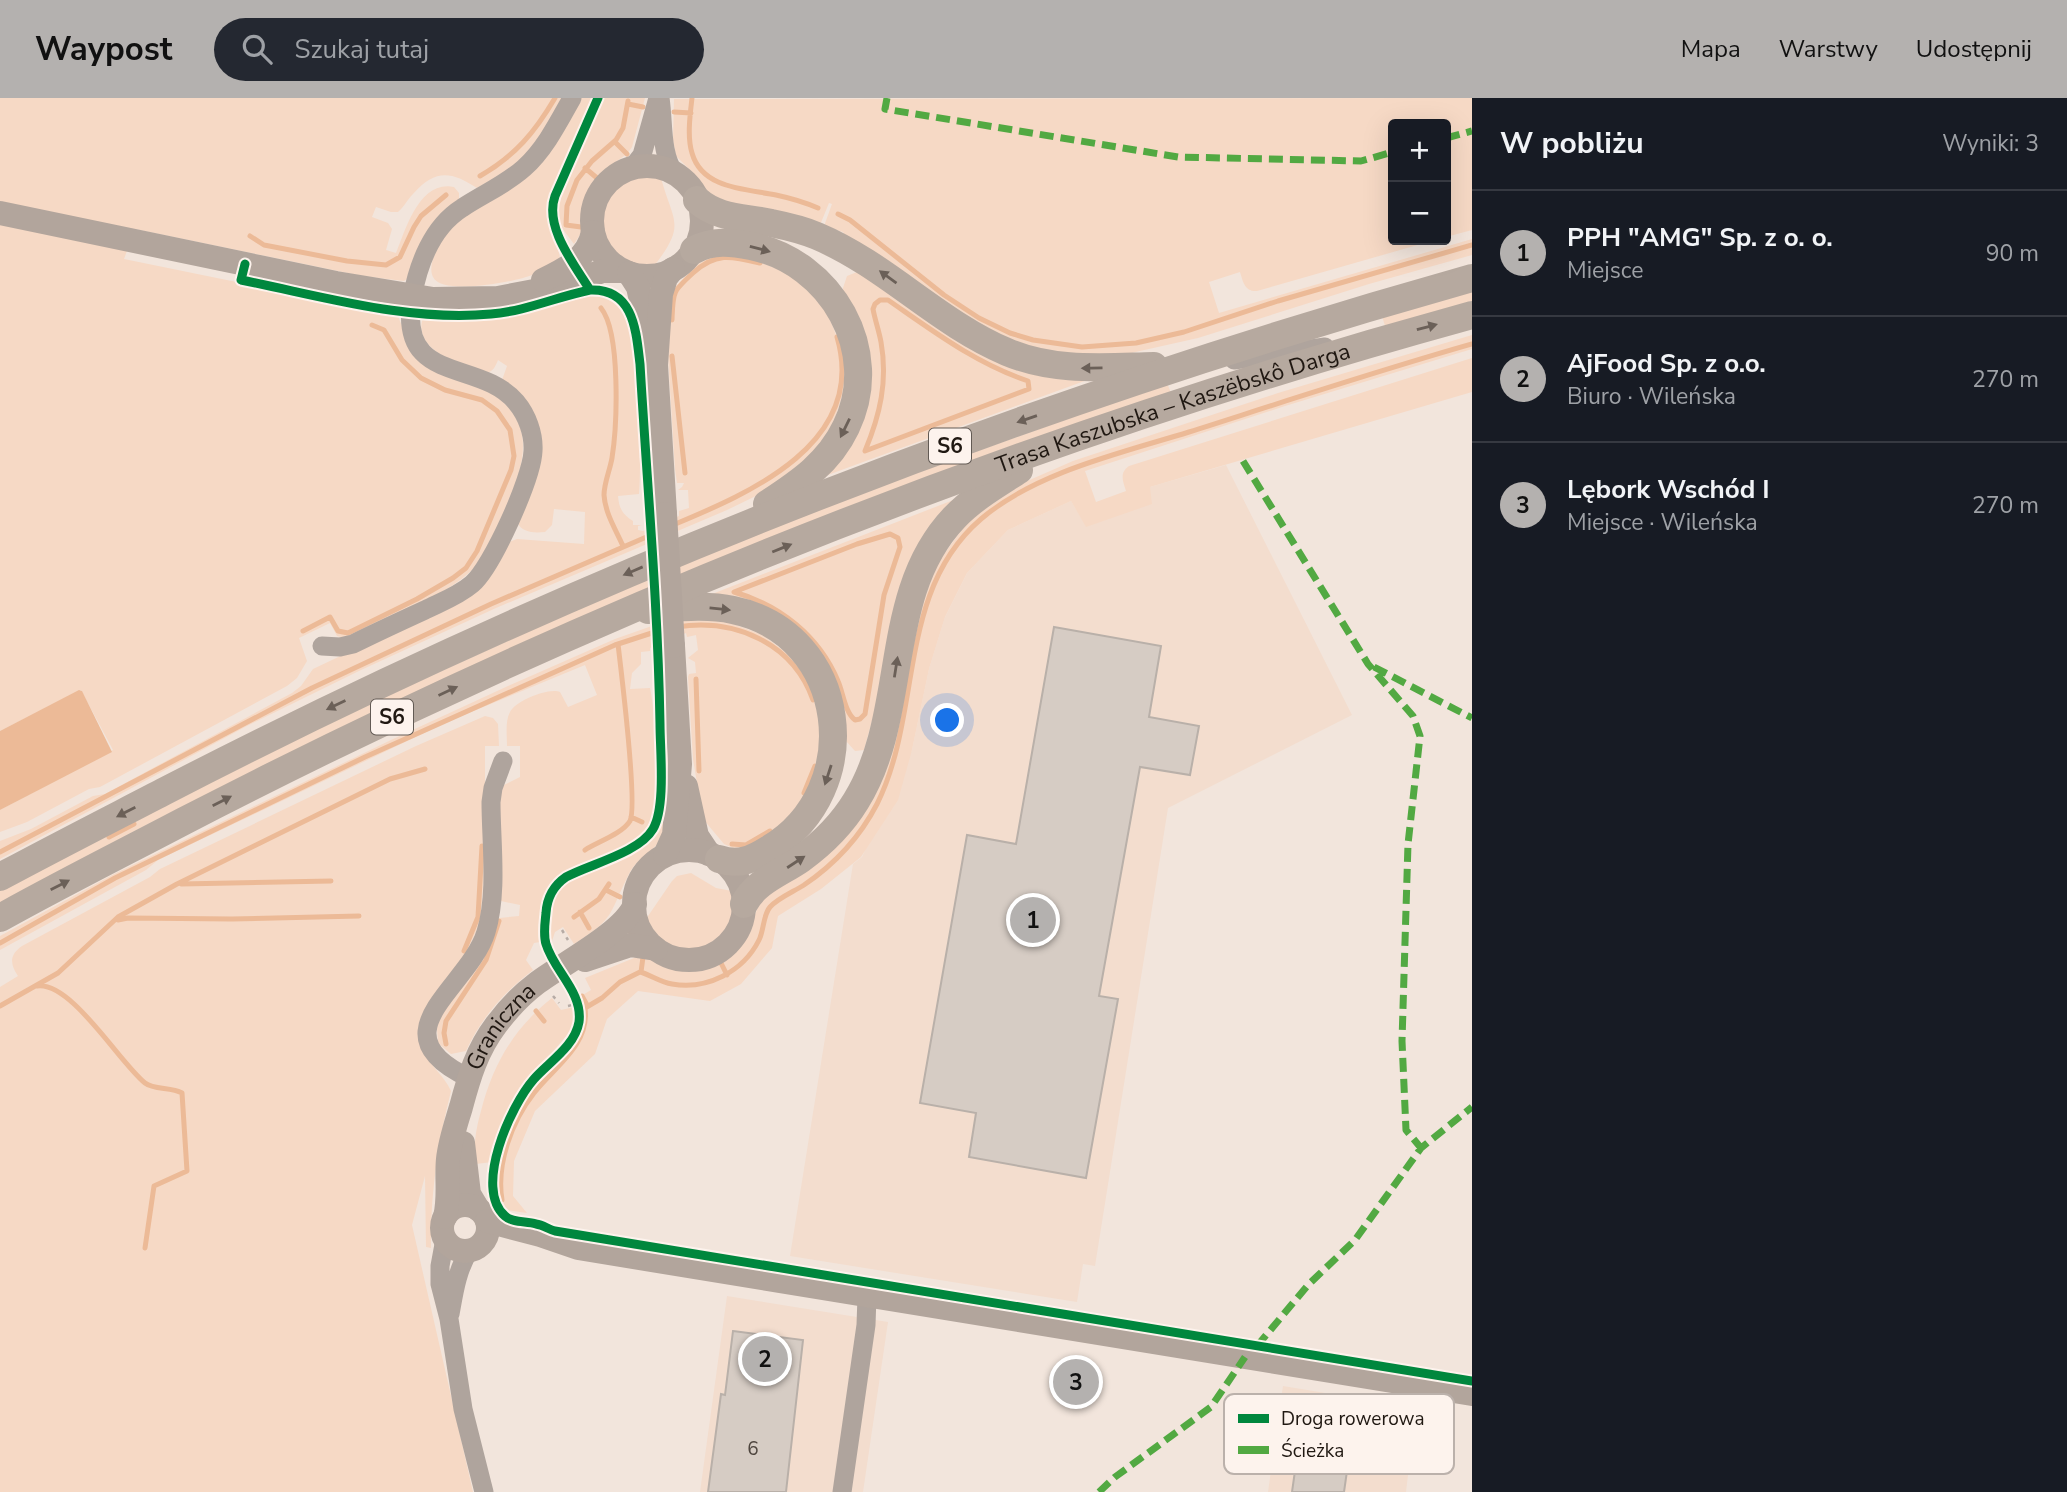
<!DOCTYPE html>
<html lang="pl">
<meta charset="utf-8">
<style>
:root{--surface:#171b24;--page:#242831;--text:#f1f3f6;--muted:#9ea1a6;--line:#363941;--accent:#b4b1af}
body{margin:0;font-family:"Nunito Sans",sans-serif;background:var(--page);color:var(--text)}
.controls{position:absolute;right:21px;top:21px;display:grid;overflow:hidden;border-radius:7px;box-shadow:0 7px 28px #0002}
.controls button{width:63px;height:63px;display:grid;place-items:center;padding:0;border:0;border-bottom:2px solid var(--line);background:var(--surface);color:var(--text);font:35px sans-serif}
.you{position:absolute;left:948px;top:623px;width:24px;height:24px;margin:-18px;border:5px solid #fff;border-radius:50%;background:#1a73e8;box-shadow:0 0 0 10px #1a73e833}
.badge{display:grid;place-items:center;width:46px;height:46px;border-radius:50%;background:var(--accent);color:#111;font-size:23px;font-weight:700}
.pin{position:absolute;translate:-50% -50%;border:4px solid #fff;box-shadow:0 2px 7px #0006}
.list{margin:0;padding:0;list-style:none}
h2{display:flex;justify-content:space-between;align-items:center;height:91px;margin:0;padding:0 28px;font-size:30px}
h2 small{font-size:23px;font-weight:400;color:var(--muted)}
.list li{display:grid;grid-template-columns:46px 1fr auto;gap:21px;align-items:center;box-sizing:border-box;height:126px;padding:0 28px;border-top:2px solid var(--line)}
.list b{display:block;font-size:26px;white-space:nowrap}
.list p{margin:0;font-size:23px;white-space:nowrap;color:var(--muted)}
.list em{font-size:23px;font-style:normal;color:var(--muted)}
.icon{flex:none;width:38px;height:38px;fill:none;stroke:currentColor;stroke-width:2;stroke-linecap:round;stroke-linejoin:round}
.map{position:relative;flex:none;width:1472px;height:1394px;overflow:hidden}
header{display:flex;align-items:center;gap:42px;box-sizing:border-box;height:98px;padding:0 35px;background:var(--accent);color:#111}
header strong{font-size:33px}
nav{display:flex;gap:38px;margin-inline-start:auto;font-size:24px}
.search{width:490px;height:63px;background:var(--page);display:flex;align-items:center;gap:18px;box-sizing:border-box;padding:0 24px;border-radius:38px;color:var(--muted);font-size:26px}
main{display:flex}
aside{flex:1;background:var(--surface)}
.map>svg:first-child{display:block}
.built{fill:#f3ddce}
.green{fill:#f6d9c5}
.water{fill:#ecba97}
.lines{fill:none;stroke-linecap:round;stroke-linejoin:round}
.stream{stroke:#ecba97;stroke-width:5}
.building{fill:#d6ccc4;stroke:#b9b0a9;stroke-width:2}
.path{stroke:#b6aba5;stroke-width:2.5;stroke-dasharray:3.5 5;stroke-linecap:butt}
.minor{stroke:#afa49d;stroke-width:19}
.major{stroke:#b2a59c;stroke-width:24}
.highway{stroke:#b6a99f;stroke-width:28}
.major-bridge{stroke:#b2a59c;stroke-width:24}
.quiet{stroke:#52a942;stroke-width:7;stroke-dasharray:14 7;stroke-linecap:butt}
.cycleway-casing{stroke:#fdf3ed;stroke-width:13}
.cycleway{stroke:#00873e;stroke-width:9}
.oneway{fill:#6b6058}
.labels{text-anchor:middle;stroke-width:7;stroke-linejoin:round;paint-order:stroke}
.number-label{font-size:19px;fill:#4e453e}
.shield{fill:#fdf3ed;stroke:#625a54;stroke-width:2}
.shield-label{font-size:21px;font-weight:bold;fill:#201812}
.street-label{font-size:23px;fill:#201812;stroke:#fdf3ed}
.key{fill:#fdf3ed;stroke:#bbb1ab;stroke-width:2}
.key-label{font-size:19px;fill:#201812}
</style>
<header>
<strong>Waypost</strong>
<div class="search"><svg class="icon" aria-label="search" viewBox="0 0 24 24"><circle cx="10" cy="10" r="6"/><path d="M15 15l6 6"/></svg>Szukaj tutaj</div>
<nav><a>Mapa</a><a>Warstwy</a><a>Udostępnij</a></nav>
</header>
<main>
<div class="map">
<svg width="1472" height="1394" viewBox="0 0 1472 1394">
<rect width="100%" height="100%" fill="#f2e5dc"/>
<path class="built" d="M1226 367 1352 617 1168 710 1095 1168 1083 1166 1077 1204 790 1158 853 766 862 759 912 652 929 571 945 519 967 475 1008 432 1071 403 1086 428 1150 389Z
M727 1198 888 1224 863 1394H700Z
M1283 1288 1416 1310 1406 1394H1268Z"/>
<path class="green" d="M0 0H565L547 30 513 70 477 90C451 73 435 71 413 96 407 102 404 109 398 114H391L376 109 372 119 388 125 392 131 386 152 396 155C406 131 419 82 454 89L459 95V102L410 179 404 183 362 178 135 131 124 161 398 217C405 242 417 244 437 258 461 274 491 289 510 311 545 350 500 421 482 460 461 493 384 523 348 541L337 538 330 525 299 540 307 563 297 580 287 588 100 689 89 691 27 724 0 734V712L113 652 81 592 0 633Z
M579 0H592L547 107C546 127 558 141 560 161 551 168 543 173 532 177 515 184 442 198 433 179 427 167 438 149 444 138Z
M604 0H645L632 49 627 56 603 73 592 87 582 110 581 135 574 146 559 126 558 106Z
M1472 0V132L1446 139V26H1393V142H1435L1257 193C1245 194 1243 184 1240 174L1209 184 1219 215 1472 141V157L1369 186 1198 240 1131 255 1081 258 1025 248 983 229 845 138 843 134 824 128 832 106 829 105 820 127 729 107 706 93 698 80 676 58 673 42 674 1Z
M649 78 661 80C673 124 687 126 654 168 589 171 583 83 649 78Z
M711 159H746L791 176 825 209 844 257 845 290 832 329 814 355 762 395 727 412 496 510 361 572 245 629 0 761V743L31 731 93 698 105 696 292 595 301 588 313 571 465 499 509 444 517 441 584 446 585 414 554 411 552 427 545 434C534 435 522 435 517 424L538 369 502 282 507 268 498 262C496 267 493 274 488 274 483 275 476 271 472 270 450 263 413 248 423 220L473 222 505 219 589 198C602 198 614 202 622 213 639 238 642 363 639 396L618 398C619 410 622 416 633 423V427H642L638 428V432L643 433 679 418V413L689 410 688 392H678L682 389 684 385H677L675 371 668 258 673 191 699 165Z
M857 174 1090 281 825 378 849 348 843 190 847 178Z
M1472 192V203L1385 228 1382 218Z
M1472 237V251L1285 308 1085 373 1096 404 1126 393C1123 383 1119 375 1129 368L1472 260V294L1150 389 1152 406 1086 429 1071 403 1008 432 967 475 945 519 929 571 912 652 898 702 861 759 821 791 778 818 772 850 741 886 710 903 638 893 607 921 595 956 535 1013 514 1063 513 1098 527 1115 507 1112C498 1101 499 1090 500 1076 502 1047 513 1019 529 995 550 965 599 938 578 896L581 898 591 892 585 880 634 860H649L668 870 686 873 706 871 724 863 737 853 746 840 761 801 826 757 916 526 935 468 970 421 1025 384 1073 363 1278 295Z
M1167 285 1171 295 320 640 146 727 0 805V793L316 630 617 493 863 394Z
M961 399 886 572 864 652 855 653 846 643 845 629 834 584 707 498Z
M707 522 728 524 763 537 788 556 805 578 818 608 822 643 808 694 783 726 746 750H733L724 746 703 721 693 661 688 579 689 576 696 575 695 564 688 560 698 552 696 537 687 539 686 535 650 550V553L641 554V566L632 575 630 591 650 590C656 618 662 705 648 729 623 769 545 751 542 815 541 828 539 840 544 852L540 844 534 845 526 862 533 872C504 894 481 920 466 953L451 956 438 945 437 930 440 919 499 820 519 818 520 807 501 803 498 698 504 687 520 679V648H507C507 637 505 623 510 614 515 603 549 589 560 594L568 609 597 597 585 567 447 624 158 762 146 772 0 852V838L114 776 391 642 508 588 615 541 649 529 676 523Z
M664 595C666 632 679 715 658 745 650 756 637 760 629 776 608 817 616 820 574 846L563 829 555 834 551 846C541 782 579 777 627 756 639 750 649 745 656 733 672 706 664 628 664 595Z
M485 618 493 620 498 626 499 648H485V767L480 825 423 950C429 968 444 977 451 993 438 1044 430 1098 431 1150L426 1149 425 1078 412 1127 473 1394H0V889L18 878C10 866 9 857 22 848L150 779 160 771 416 648Z
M691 775 716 790 732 793C744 852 668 875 646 821L672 783 677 778Z
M552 900 561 912 574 909V923L571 932 516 999 497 1039 492 1064 476 1066C473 1047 476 1031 481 1013 493 966 514 930 552 900Z"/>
<path class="water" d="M79 592 82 593 112 654 0 712V633Z"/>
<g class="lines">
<path class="stream" d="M692 0C690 17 687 39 692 55 702 91 746 91 776 97 790 100 804 104 818 110
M628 6 643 9
M674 14 691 15
M615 44 627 56
M585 70 597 80
M480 78C515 58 535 34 555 0
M838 116 850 122 944 197 979 220 1010 235 1033 242 1082 249 1136 245 1184 234 1278 203 1472 147
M581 129 566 127 567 108 577 82 592 63 616 42 623 30 628 3
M250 138 264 147 347 163 386 167 400 159 414 129 421 118 446 97
M880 202H888C933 233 975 265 1028 283L1029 291 865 353C880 317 888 283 881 244 879 233 875 222 873 211L875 206Z
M601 210C621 235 617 328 612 360 610 372 604 385 604 397 605 415 616 432 623 448
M672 222C673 194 672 194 693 175 716 154 731 158 760 165
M672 258 685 375
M673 427C750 395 868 345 837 239
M890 436 898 440 900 449 884 497 865 616 860 621 855 622C845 615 843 594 838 583 819 538 780 507 734 494L857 446Z
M677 529C735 520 793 545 813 602
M303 533 330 519 338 533 348 535 417 501 453 480 466 470 477 453 511 372 514 358 510 332 497 313 482 302 445 292 421 280 402 262 384 232 372 227
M696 581 699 673
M804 695 815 668
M631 719 642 724
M109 739 134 726
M732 746 746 747 770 733
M585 752C597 744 622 736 630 723 638 707 621 572 618 546
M0 754 312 590 491 506 658 434
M181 786 331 783
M606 792 620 799
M580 814 589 830
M574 819 599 801 609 786
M118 822 128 820 232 821 359 818
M0 845 115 780 365 659 615 547 664 531
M464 853 478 819 482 748
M721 865 727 877
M641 874 643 859
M37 888C71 883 119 964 145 985 154 992 171 989 182 995L187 1073 154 1088 145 1150
M582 898 587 907
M0 908 58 875 118 819 177 786 390 681 425 671
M536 913 544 923
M446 946 444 935 446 923 486 862 499 823
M502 1102C496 1066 512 1023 534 995 554 969 590 947 585 910L602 900 620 884 640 874C651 877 660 884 672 886 707 892 743 874 759 842 764 832 763 817 770 809 778 800 793 794 804 787 835 766 860 739 877 706 923 614 896 494 981 421 1036 374 1121 355 1189 334 1283 304 1377 273 1472 246"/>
</g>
<path class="building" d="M1054 529 1161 548 1149 619 1199 628 1190 677 1140 669 1099 898 1118 901 1086 1080 969 1059 976 1015 920 1005 967 737 1016 746Z
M733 1233 803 1242 786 1394H708L721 1296 725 1297Z
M1296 1366 1347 1373 1344 1394H1292Z"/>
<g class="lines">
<path class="path" d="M562 832 568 842
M553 898 559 905
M568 908 572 907"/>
<path class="minor" d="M660 0C664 26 660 54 675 77
M631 71 642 57 658 0
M1234 262 1325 249
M322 548 340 549 353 546C377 534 401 523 425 512 441 504 458 498 472 486 492 469 532 380 533 353 534 336 527 317 516 304 479 260 398 288 412 200 418 167 432 129 462 110 483 96 505 87 524 70 545 51 558 25 572 0
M469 980C373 935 469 890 486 834 498 795 491 744 491 704L493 690 503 663
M445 1141 440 1168V1186L449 1221 463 1311 484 1394
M450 1216C454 1194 457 1172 469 1153
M842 1394 866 1227 867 1198"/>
<g class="major">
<circle cx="647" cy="123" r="55"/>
<path d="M0 115 336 185 433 201 498 200 566 187 602 173H623"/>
<path d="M629 175 638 189 650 242"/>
<path d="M543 182C566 171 588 160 593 134"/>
<path d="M665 416 656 267 661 196 666 180 673 171"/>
<path d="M686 688 697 738 709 756"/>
<circle cx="689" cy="807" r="55"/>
<path d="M665 757 674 737 680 666 673 548"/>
<path d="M585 862 630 847 656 851"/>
<path d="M463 1045 469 1096 478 1111"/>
<circle cx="465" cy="1130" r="23"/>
<path id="s1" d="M445 1119C450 1099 446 1081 448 1061 450 1043 456 1026 461 1009 469 979 477 952 496 927 508 911 521 897 537 885 562 866 625 834 635 806"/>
<path d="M487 1123 540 1137 578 1150 1472 1296"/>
</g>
<g class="highway">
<path d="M697 102C718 121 745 119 771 125 786 128 803 132 817 138 886 167 938 225 1007 254 1054 274 1104 269 1154 268"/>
<path d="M694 152C713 142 731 144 751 148 831 164 883 253 846 329 829 365 799 385 767 406"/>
<path d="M648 512C676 510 705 506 733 512 849 536 868 692 769 751 753 761 739 768 719 761"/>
<path d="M0 779C54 750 109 722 163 694 581 478 1020 307 1472 180"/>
<path d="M744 806C756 783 781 775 801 761 823 745 842 726 856 703 910 616 881 497 954 420 973 400 996 387 1019 372"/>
<path id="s2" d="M0 820C61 786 123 755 184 723 594 511 1027 339 1472 217"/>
</g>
<path class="major-bridge" d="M665 416 673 548"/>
<path class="quiet" d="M887 0 885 11 1178 59 1361 63 1393 54
M1446 40 1472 33
M1243 363 1368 566 1413 618 1420 638 1408 746 1402 943 1406 1032 1421 1050
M1374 569 1472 620
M1257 1248 1308 1187 1355 1142 1421 1050 1472 1009
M1099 1394 1115 1379 1211 1309 1245 1259"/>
<defs>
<path id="cycleway" d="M598 0 555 98C544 129 574 166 590 192 634 190 636 233 640 266 647 386 658 506 660 626 660 652 666 709 653 731 639 755 590 766 566 779 553 788 547 799 546 815 545 825 543 836 546 846 554 873 583 894 579 924 575 948 549 964 534 981 511 1007 473 1090 505 1118 513 1125 526 1123 536 1126 543 1127 548 1131 555 1133L1472 1283
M245 166 241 182C322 198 408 224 491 216 526 213 556 199 590 192"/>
</defs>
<use href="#cycleway" class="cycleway-casing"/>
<use href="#cycleway" class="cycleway"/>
</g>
<defs><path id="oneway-solid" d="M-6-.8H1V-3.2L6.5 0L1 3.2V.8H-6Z" transform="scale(1.75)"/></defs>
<g class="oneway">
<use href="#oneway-solid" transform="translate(760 151) rotate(15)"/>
<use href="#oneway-solid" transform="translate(888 179) rotate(-144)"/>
<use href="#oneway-solid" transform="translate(1427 229) rotate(-15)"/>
<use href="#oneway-solid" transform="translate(1092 270) rotate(179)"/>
<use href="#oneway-solid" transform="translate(1027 321) rotate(161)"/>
<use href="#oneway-solid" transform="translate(845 330) rotate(116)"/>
<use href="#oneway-solid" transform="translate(782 450) rotate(-22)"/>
<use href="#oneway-solid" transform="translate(633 473) rotate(157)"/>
<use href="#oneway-solid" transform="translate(720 511) rotate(6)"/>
<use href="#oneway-solid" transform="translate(896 569) rotate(-81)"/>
<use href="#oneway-solid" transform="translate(448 593) rotate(-25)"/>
<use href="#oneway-solid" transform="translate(336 607) rotate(154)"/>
<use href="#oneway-solid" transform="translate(828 677) rotate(108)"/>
<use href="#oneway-solid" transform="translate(222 703) rotate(-27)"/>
<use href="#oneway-solid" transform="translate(126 714) rotate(153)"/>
<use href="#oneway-solid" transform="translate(796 764) rotate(-33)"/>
<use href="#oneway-solid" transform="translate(60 787) rotate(-27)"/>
</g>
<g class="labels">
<g class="number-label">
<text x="753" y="1357">6</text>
</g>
<g class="shield">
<rect x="929" y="330.5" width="42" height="35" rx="5"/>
<rect x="371" y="601.5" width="42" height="35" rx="5"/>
</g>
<g class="shield-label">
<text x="950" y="355">S6</text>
<text x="392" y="626">S6</text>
</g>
<g class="street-label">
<text dy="8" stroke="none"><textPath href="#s2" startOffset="1281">Trasa Kaszubska – Kaszëbskô Darga</textPath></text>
<text dy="8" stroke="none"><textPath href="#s1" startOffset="203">Graniczna</textPath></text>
</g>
</g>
<rect x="1224" y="1296" width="230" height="80" rx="10" class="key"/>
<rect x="1238" y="1316" width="31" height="9" fill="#00873e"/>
<rect x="1238" y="1348" width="31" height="8" fill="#52a942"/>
<g class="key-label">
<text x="1281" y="1327">Droga rowerowa</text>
<text x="1281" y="1359">Ścieżka</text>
</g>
</svg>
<div class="controls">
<button>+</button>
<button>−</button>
</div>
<div class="you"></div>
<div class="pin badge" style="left:1033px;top:822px">1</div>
<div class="pin badge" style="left:765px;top:1261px">2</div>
<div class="pin badge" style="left:1076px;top:1284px">3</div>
</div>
<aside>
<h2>W pobliżu<small>Wyniki: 3</small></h2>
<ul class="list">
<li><span class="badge">1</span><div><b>PPH &quot;AMG&quot; Sp. z o. o.</b><p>Miejsce</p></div><em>90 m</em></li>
<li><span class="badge">2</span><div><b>AjFood Sp. z o.o.</b><p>Biuro · Wileńska</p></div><em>270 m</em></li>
<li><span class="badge">3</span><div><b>Lębork Wschód I</b><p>Miejsce · Wileńska</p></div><em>270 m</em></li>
</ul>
</aside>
</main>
